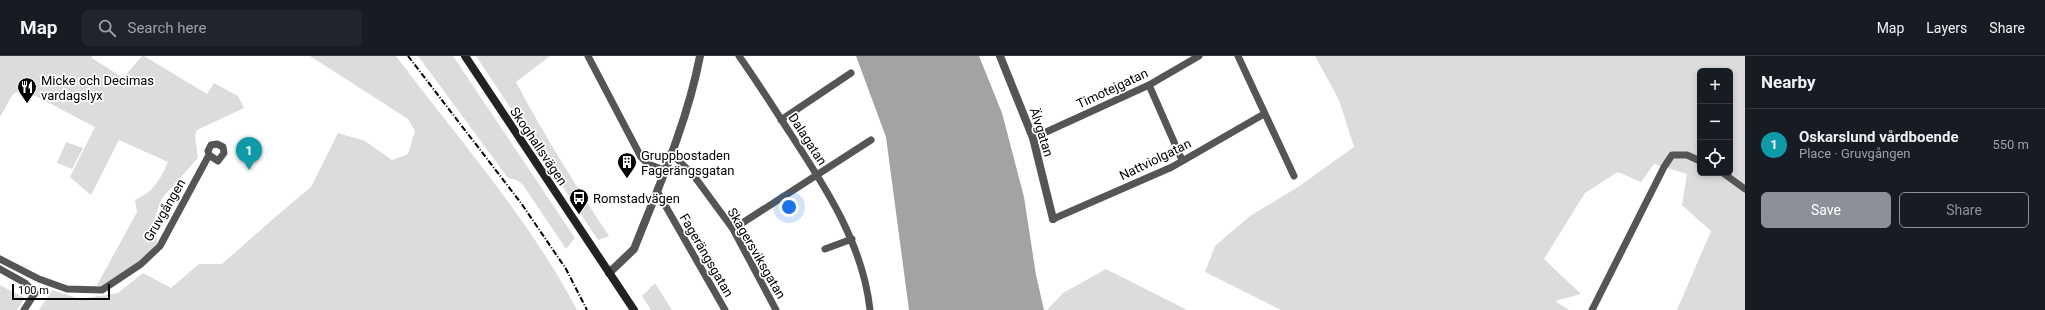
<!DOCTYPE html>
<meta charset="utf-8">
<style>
:root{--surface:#171b24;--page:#20242c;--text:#f1f3f6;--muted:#9ea1a6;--line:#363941;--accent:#8c9099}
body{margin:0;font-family:Roboto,sans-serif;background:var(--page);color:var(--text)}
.controls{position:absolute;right:12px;top:12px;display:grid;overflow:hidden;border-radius:6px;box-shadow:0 2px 6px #0003}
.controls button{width:36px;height:36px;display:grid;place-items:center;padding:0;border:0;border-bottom:1px solid var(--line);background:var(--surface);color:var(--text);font:20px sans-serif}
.scale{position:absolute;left:12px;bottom:10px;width:98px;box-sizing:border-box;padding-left:4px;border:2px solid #000;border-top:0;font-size:11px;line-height:14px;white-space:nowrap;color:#000;-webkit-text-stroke:3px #fff;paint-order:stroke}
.you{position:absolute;left:789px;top:151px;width:14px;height:14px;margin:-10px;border:3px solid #fff;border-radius:50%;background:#1a73e8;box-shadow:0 0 0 6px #1a73e833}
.badge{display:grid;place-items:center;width:26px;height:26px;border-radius:50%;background:var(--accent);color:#fff;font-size:13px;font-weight:700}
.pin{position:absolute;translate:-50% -33px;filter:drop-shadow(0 1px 2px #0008)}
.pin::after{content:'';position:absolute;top:21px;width:14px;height:12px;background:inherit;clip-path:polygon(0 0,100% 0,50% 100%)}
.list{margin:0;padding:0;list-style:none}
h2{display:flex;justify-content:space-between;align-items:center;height:52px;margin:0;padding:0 16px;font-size:17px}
h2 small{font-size:13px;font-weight:400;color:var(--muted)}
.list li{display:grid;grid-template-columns:26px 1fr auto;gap:12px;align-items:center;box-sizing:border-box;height:72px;padding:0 16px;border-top:1px solid var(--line)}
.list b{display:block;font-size:15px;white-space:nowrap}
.list p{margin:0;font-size:13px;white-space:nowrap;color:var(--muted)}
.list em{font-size:13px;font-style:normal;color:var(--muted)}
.actions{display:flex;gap:8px;padding:12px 16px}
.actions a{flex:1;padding:9px 0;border:1px solid var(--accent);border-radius:6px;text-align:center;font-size:14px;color:var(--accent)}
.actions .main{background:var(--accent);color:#fff}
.icon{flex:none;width:22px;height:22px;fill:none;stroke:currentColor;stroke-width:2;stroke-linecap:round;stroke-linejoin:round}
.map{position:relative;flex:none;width:1745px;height:254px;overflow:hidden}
header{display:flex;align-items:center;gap:24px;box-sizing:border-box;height:56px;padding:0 20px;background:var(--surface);border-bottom:1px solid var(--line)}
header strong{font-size:19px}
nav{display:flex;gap:22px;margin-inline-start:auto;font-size:14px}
.search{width:280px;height:36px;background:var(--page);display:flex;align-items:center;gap:10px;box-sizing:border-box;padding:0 14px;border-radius:6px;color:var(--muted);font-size:15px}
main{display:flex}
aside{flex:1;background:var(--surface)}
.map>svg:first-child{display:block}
.green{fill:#dcdcdc;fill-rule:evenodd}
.water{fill:#a3a3a3}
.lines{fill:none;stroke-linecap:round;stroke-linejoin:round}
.minor{stroke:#555;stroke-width:7}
.tertiary{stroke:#555;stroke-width:8}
.secondary{stroke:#222;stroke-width:8}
.rail{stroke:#000;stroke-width:2;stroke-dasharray:6 2 1 2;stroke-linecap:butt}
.labels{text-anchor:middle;stroke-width:3.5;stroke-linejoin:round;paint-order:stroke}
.poi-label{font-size:13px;fill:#000;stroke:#fff;text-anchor:start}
.street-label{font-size:13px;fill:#000;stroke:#fff}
</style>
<header>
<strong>Map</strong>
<div class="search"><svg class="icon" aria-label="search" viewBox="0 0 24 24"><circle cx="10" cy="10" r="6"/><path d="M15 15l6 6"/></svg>Search here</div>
<nav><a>Map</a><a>Layers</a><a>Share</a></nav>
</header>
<main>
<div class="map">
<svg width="1745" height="254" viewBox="0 0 1745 254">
<rect width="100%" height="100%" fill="#fff"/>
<path class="green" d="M0 0H92V2L123 22 142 0H144L207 38 214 27 238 40 244 52 197 74 195 79 198 102 162 142 155 161 157 187 142 204 102 232 97 229 137 156 135 144C153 136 160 124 168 106L119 84 91 139 70 121 95 71 22 33 13 38 0 61Z
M310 0H396C458 83 529 162 577 254H39L52 234 80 243 118 237 143 217 171 232 199 208H222L273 163 311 131 338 77 365 85 392 104 408 98 415 75 408 63Z
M418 0H453L575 182 566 193 523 129 517 124 508 122Z
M476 0H550L516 26C544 79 576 130 609 180L598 184Z
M1315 0H1745V254H1677L1711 175 1682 149 1687 118 1654 108 1641 126 1618 116 1585 137 1544 203 1581 238 1555 245 1569 254H1281L1205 216 1215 190 1250 160 1298 131 1354 91 1339 44ZM1700 15H1730V117H1700Z
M66 86 83 92 72 113 57 107Z
M1106 213 1187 254H1047L1063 237Z
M655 227 672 254H651L642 240Z
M0 229 25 242 17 254H0Z"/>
<path class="water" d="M856 0H979L1002 57 1024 141 1036 219 1044 254H909L886 81Z"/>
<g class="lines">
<path class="minor" d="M588 0 641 101 648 108 664 114
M739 0C756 24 772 49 788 74 824 129 863 187 870 254
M1238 0 1294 120
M1149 29 1182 104
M781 64 851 17
M1033 82 1149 29 1199 0
M671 97 694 120 733 173 776 254
M1723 117 1745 133
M657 135 725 254
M1053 163 1172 111 1264 58
M733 173 871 84
M825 193 852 183
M0 203 39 223 67 233 102 234 141 208 160 190 209 99 208 95 211 89 217 88 223 91 224 97 218 105 209 99
M0 213 25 227 35 237 24 254
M1592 254 1664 111 1672 99H1687L1700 105"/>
<path class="tertiary" d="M1000 0 1033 82 1053 163
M609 217 634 193 638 183C662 123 688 63 700 0"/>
<path class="secondary" d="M465 0 634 254"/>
<path class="rail" d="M408 0 521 147 566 213 587 254"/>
</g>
<defs>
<symbol id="restaurant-pin" viewBox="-11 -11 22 30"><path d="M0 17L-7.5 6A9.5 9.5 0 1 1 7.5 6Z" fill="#000" stroke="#fff"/><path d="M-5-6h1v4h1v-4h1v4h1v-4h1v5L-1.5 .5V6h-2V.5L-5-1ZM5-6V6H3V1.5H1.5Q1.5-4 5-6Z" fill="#fff"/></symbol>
<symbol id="building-pin" viewBox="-11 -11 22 30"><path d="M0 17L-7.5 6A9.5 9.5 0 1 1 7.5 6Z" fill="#000" stroke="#fff"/><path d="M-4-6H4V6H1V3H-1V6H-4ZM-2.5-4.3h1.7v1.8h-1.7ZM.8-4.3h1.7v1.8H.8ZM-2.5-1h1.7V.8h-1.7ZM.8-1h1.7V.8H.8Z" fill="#fff"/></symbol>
<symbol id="bus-pin" viewBox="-11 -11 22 30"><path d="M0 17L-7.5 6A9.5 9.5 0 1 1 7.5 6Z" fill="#000" stroke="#fff"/><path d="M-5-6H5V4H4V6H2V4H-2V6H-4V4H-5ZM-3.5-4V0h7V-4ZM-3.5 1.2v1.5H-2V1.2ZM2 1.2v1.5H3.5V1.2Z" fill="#fff"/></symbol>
</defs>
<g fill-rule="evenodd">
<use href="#restaurant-pin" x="16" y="20" width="22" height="30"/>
<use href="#building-pin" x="616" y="95" width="22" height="30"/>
<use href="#bus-pin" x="568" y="131" width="22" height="30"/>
</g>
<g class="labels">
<g class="poi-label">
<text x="41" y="29">Micke och Decimas<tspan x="41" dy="15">vardagslyx</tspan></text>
<text x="641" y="104">Gruppbostaden<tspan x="641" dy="15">Fagerängsgatan</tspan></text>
<text x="593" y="147">Romstadvägen</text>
</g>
<g class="street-label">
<text transform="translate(1112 32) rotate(-25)" y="5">Timotejgatan</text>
<text transform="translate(1042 76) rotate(72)" y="5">Älvgatan</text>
<text transform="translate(808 83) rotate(57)" y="5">Dalagatan</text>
<text transform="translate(539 90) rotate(56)" y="5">Skoghallsvägen</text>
<text transform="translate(1155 103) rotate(-26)" y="5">Nattviolgatan</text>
<text transform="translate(164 154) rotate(-60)" y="5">Gruvgången</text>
<text transform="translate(757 197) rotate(60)" y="5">Skagersviksgatan</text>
<text transform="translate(707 199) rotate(60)" y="5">Fagerängsgatan</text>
</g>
</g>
</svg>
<div class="controls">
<button>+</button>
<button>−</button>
<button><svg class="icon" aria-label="locate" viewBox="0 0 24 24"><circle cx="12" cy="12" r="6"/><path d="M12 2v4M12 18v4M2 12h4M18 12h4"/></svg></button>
</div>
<div class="scale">100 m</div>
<div class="you"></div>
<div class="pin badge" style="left:249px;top:114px;background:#0f9aa8">1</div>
</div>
<aside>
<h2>Nearby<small></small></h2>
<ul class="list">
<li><span class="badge" style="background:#0f9aa8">1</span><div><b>Oskarslund vårdboende</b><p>Place · Gruvgången</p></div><em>550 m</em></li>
</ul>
<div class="actions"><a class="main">Save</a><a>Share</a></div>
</aside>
</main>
